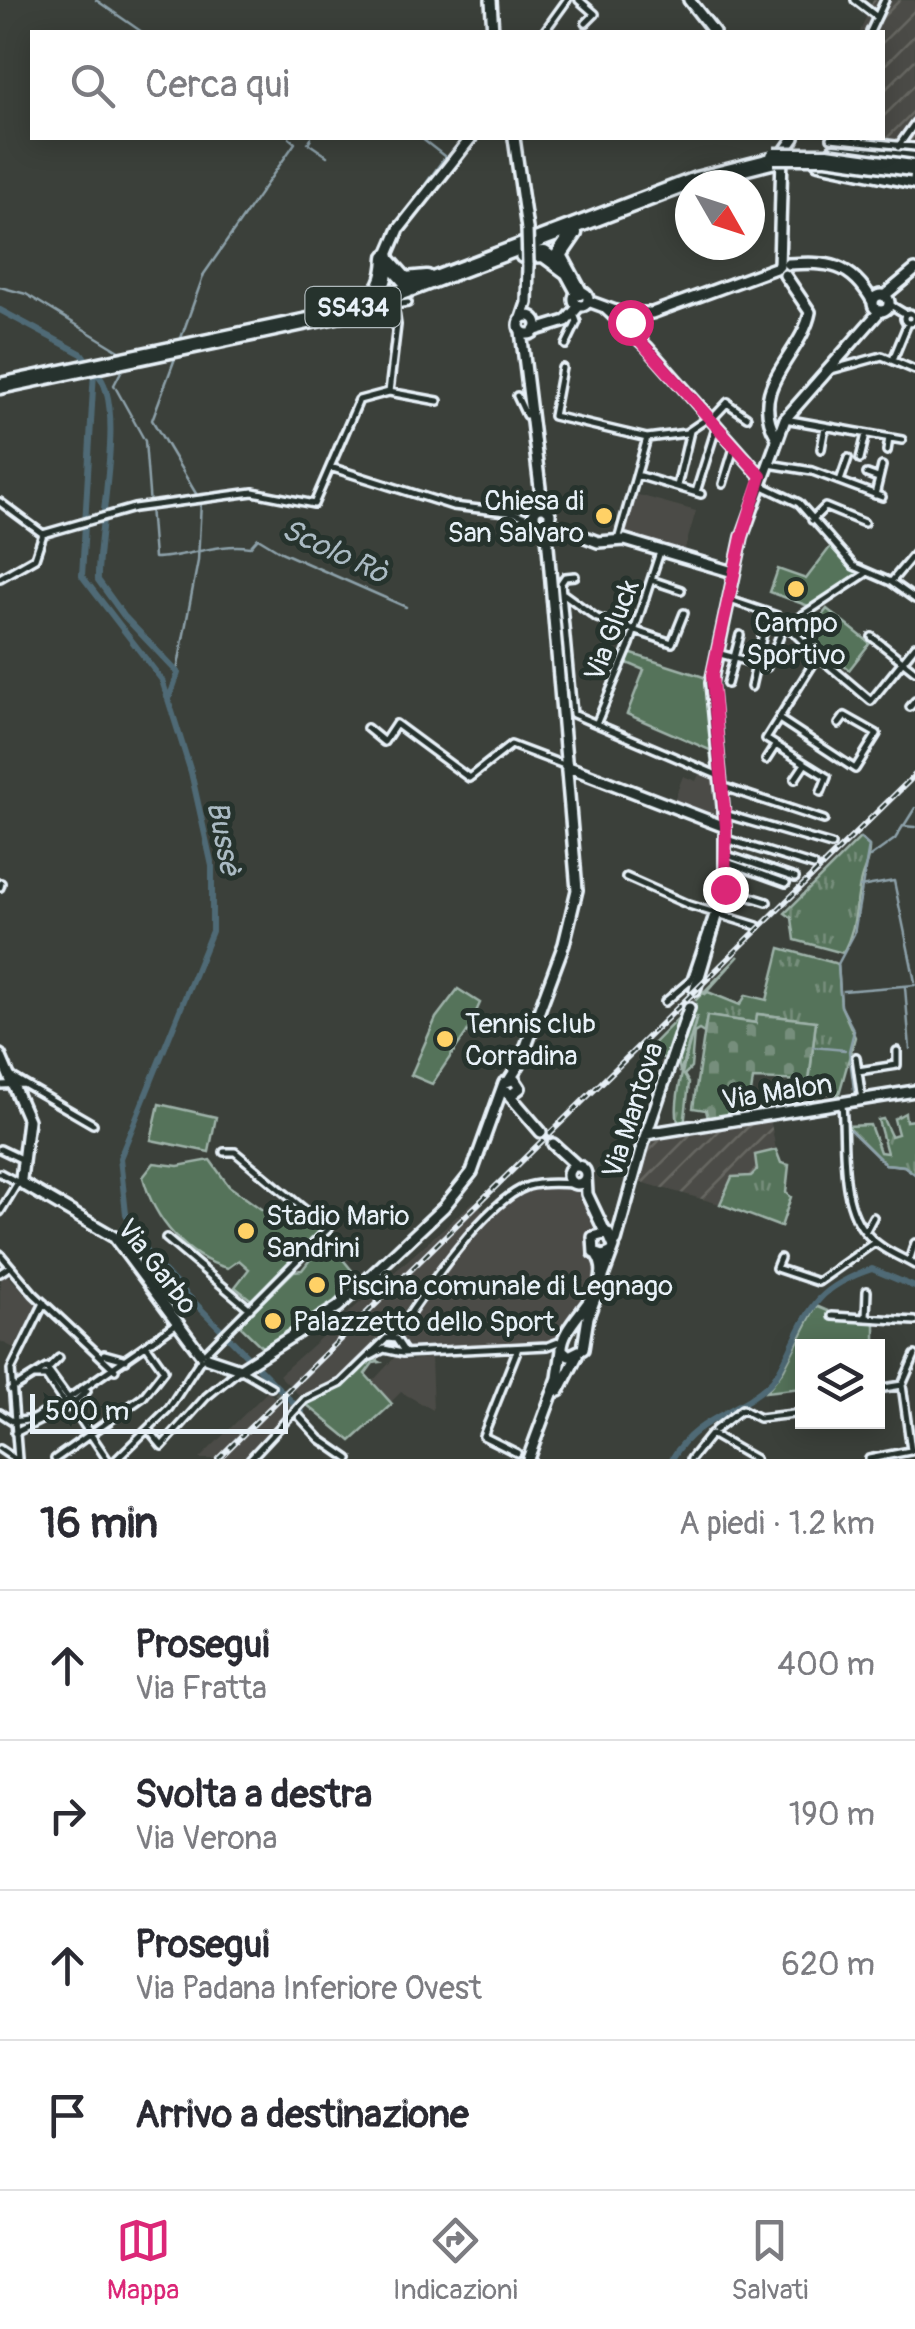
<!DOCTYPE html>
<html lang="it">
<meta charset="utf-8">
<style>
:root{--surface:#fff;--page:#f2f2f3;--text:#2b2b33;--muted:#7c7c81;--line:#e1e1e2;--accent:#db2777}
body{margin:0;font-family:Pangolin,sans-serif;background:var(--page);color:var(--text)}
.controls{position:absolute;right:30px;bottom:30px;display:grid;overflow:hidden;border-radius:0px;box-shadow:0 5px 25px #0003}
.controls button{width:90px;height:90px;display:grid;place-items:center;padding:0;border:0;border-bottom:2px solid var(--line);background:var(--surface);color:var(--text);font:50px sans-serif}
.compass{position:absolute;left:675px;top:170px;width:90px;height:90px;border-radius:50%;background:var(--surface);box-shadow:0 5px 25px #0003;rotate:129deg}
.scale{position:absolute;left:30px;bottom:25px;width:258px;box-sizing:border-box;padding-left:10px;border:5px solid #e8f1f8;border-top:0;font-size:28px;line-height:35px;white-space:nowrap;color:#e8f1f8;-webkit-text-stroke:8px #26332d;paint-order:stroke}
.stop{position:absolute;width:30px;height:30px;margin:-22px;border:8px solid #db2777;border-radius:50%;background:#fff}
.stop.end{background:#db2777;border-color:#fff;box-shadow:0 2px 10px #0008}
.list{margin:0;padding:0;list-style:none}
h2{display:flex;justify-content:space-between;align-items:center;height:130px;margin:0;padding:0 40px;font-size:42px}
h2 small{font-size:32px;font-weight:400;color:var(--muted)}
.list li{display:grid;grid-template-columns:65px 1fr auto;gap:30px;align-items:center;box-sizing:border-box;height:150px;padding:0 40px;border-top:2px solid var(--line)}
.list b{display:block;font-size:38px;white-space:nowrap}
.list p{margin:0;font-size:32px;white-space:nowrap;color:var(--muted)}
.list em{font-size:32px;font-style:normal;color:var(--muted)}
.icon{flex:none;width:55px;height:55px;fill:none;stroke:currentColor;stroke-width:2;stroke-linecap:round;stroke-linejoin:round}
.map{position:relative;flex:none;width:915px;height:1459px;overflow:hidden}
.search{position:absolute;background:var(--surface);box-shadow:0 5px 25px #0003;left:30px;right:30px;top:30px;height:110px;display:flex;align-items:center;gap:25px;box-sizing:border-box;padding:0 35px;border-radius:0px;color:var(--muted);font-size:38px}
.sheet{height:730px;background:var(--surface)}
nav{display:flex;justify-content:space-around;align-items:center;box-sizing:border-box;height:140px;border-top:2px solid var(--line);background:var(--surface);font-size:28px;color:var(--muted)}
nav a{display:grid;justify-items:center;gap:5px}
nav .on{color:var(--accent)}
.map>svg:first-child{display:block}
.built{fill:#4c4c47}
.industrial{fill:url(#industrial-furrows)}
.grass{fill:url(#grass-tufts);stroke:#9eb2a9;stroke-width:2.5}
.cemetery{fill:url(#cemetery-stones);stroke:#9eb2a9;stroke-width:2.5}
.park{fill:#55735a;stroke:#9eb2a9;stroke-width:2.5}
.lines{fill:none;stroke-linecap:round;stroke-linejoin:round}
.stream{stroke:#8da1aa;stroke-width:2.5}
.river{stroke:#506b76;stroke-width:6}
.street-tunnel{stroke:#555b56;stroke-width:5;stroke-dasharray:5 2.5;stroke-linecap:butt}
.secondary-tunnel{stroke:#555b56;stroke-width:9;stroke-dasharray:9 4.5;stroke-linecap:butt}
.street-casing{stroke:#e8f1f8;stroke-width:12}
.secondary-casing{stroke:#e8f1f8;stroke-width:16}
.highway-casing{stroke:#e8f1f8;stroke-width:21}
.street{stroke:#26332d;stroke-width:5}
.secondary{stroke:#26332d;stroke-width:9}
.highway{stroke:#26332d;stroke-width:14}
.rail-casing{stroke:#e8f1f8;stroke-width:6}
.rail{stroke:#26332d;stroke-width:2.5;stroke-dasharray:8;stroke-linecap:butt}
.street-bridge-casing{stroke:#e8f1f8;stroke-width:12;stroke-linecap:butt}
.secondary-bridge-casing{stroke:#e8f1f8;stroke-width:16;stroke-linecap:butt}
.highway-bridge-casing{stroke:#e8f1f8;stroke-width:21;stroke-linecap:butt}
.street-bridge{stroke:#26332d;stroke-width:5}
.secondary-bridge{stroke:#26332d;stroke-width:9}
.highway-bridge{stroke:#26332d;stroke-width:14}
.route{stroke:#db2777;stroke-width:12}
.poi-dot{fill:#ffd166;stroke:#26332d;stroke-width:4}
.labels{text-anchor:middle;stroke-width:10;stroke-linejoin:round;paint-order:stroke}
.shield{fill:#26332d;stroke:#aeb8bb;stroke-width:2.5}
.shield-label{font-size:25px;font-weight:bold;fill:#e8f1f8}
.poi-label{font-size:28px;fill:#e8f1f8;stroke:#26332d;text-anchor:start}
.street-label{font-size:28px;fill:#e8f1f8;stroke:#26332d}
.water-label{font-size:30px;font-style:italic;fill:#abbbc4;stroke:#26332d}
</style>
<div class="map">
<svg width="915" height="1459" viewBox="0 0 915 1459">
<defs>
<pattern id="industrial-furrows" width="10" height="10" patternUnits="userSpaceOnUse" patternTransform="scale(2.5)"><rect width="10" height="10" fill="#4c4c47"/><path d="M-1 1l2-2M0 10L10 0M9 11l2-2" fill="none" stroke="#666662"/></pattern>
<pattern id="grass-tufts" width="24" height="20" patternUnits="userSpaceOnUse" patternTransform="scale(2.5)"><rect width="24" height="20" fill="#55735a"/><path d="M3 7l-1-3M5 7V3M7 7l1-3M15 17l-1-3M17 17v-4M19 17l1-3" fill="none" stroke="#768e7b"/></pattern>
<pattern id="cemetery-stones" width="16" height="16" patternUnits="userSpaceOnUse" patternTransform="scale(2.5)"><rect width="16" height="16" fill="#55735a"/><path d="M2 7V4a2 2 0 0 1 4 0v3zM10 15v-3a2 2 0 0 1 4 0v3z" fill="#768e7b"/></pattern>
</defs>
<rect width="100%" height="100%" fill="#3b403a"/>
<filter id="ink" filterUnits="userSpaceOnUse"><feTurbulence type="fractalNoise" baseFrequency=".01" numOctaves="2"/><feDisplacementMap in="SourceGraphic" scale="20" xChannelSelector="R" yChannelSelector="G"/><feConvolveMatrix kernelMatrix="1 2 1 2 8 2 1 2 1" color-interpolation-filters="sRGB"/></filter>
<g filter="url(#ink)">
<path class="built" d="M635 494 696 511 683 555 624 534Z
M702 768 715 777 719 822 672 806 683 776 696 781Z
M567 1185 583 1190 595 1220 588 1247 598 1259 597 1275 583 1310 564 1325 556 1343 405 1350 399 1336 434 1281 492 1217 525 1190Z
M474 1201 484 1211 383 1336 343 1376 302 1398 279 1375Z
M5 1273 37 1305 14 1348 0 1341V1275Z
M397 1355 409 1360 431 1358 433 1410 401 1392 391 1402 372 1382Z
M268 1391 289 1411 267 1436 242 1459H199Z"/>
<path class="industrial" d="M873 0H915V145L854 138H882V32H860Z
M770 1118 776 1150 755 1155 757 1170 751 1176 733 1177 720 1204 637 1181 651 1137 692 1135 696 1130Z"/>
<path class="grass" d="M860 838 869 846C870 862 862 870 860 884 855 910 856 928 843 953L795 940 792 918 785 913Z
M780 948 838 964 841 1006 855 1037 839 1094 808 1091 816 1021 758 1014 757 1023 707 1016 704 1033 699 1030 694 1033 691 1068 684 1075 689 1083 684 1126H680C668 1108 692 1039 697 1016L680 1073 678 1058 695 1005 684 1011V1012L645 1128 642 1129 666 1059 645 1052 739 956 704 995 708 992 740 1005 746 995 767 1000Z
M905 1113 906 1121 915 1120V1174L904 1166 885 1164 847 1126 870 1125 880 1152 887 1153 878 1120 883 1119 891 1136 898 1134 894 1119Z
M776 1150 781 1163 789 1165 786 1193 791 1197 781 1227 720 1204 732 1177 751 1176 757 1170 755 1155Z"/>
<path class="cemetery" d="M757 1014 816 1021 809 1081 753 1079 748 1113 708 1118 706 1110 693 1108 707 1016 756 1023Z"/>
<path class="park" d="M831 546 863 574 814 608 770 592 778 569 806 579Z
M827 609 870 643 849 670 807 635Z
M629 653 710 679 717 764H712L710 750 627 714 644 670 625 662Z
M458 989 480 1003 467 1032 432 1084 411 1075 436 1018Z
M159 1104 216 1117 209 1152 151 1140Z
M210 1160 229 1186 268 1214 275 1213 282 1224 298 1207 325 1229 254 1302 235 1287 249 1269 239 1260 228 1268C187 1258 154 1220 143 1177L154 1163 178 1166Z
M326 1239 359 1279 328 1312 266 1351 239 1325 294 1271 302 1270Z
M816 1306 828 1311V1319H875V1346H802V1388L766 1392 784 1369Z
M372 1358 380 1362 373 1363 365 1374 392 1404 351 1441 306 1404 340 1388Z"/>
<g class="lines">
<path class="stream" d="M96 0 142 32
M311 138 308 143 327 156
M421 138 444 156
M404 214 445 157
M383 252 402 217
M0 287 26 294 121 352
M180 341 204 274 295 143 289 138
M125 364 114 385 145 441 154 558C186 558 217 542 250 547L258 538 281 552 406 607
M177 671 198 561 201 502 152 420 177 353
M905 824 915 808
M870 857 895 839 903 826 915 827
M860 887 894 881 915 982
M905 987 910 1049
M843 991 915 985
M813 1047 845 1050
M855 1097 849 1051 854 1031 841 1006 838 964 854 934 869 846 860 838
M848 1128 885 1164 904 1166 915 1174"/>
<path class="river" d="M0 310 82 354 94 371 82 576 162 680 191 772 212 866V931L120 1158 126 1214 148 1255 302 1412
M95 372C129 397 96 536 98 580L124 616 178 673 169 699
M672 1459C697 1416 737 1414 769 1384 778 1376 783 1363 789 1352 811 1304 821 1286 872 1269L915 1287"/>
<path class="street-tunnel" d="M271 1387 296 1413"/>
<path class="secondary-tunnel" d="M689 1008 695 990"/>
<defs>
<path id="street" d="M579 0 595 14 586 23
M855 0 877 17
M544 32 567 0
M870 32 885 0
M831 138 915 147
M898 147 915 123
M889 304 904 313
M904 318a5 5 0 1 1 10 0a5 5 0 1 1-10 0Z
M566 345 577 322 574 314
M894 357 908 323
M562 368 553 416 647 438
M827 371 882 356 915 370
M389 392 438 401
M517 396 526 415
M727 403 747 417
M785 419 902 440
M711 420 728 402
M821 449 825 427
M887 451 889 438
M860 459 866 434
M769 464 812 471 882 497
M330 467 453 506 515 513 536 521
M867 474 878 478
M637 475 701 494
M840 481 848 458
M723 484 734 448
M761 485 799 503 854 566 891 582 915 599
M677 486 690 431
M696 492 716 428
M875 495 882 466
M0 502 43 534 134 508 253 492 314 504 359 400 389 392 397 325 394 305 408 303
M812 520 825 507 864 523
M618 540 647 438 686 433 708 418
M575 576 565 577 561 583 573 714 717 775
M0 578 35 558 43 534
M651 580 681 590
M891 582 915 553
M564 594 597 618 672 643 684 613
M730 600 777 616 818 656 766 739 827 777 821 792
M872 637 915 671
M717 653 767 667
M818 656 871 701 915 646
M771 658 783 628 865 574
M727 684 740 635
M751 687 764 629
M910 707 915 701
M779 719 855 769 877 734 845 716 839 724
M597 722 630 644 660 552
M367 728 384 742 396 724 469 778 511 745 564 765
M766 760 775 746
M795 779 805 764
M721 786 824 820
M724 814 831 845
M726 839 814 866
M727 855 795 878
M727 862 786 883
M626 877 689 905 757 926
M0 887 1 883
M725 889 767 902
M665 1002 691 980 718 900
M856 1057 862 1100
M858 1071 897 1065V1051
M24 1084 93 1124
M0 1085 24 1084 9 1075
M842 1105C846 1144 838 1205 868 1235 880 1249 899 1256 915 1265
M0 1149 21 1159
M0 1173 17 1182
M0 1212 17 1184
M865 1232 873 1217
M166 1238 250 1309
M0 1254 34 1294 115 1370
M780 1258 776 1268 818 1282 875 1242
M909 1261 915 1243
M0 1273 9 1267
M832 1316 915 1321
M866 1317 867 1291
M389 1338 399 1330C424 1293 485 1201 528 1186 541 1182 560 1183 574 1184
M206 1352 328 1229 235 1152H224
M104 1354 126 1360
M371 1356 384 1349 402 1353 548 1346 561 1341
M49 1368 59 1358
M34 1376H46L63 1401
M878 1389 902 1385
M11 1390 46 1368 68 1398
M69 1398 176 1324
M305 1400 341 1383 387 1338 396 1339 404 1351
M72 1404 87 1391
M71 1405 107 1459
M0 1413 14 1422
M296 1413 320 1439 349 1459
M14 1422 33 1419 63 1403
M149 1430 162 1446 206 1397 240 1369 271 1387
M715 1430 742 1409 759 1418 802 1413
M15 1433 67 1407
M0 1449 15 1459
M911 1450 902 1385 915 1355
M517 1453 483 1436 518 1348
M18 1459 11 1370 44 1303
M55 1459 143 1397 164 1370 147 1346
M117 1459 169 1408 201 1359
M250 1459 292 1414
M691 1459 711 1434 755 1459
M869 1459 915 1450"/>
<path id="secondary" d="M491 0 493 32
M689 0 714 32
M514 138 527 229
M387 257 399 229 471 138
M788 264C828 262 851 262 873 302
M779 266 782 155 794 138
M574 299a7 7 0 1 1 14 0a7 7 0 1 1-14 0Z
M873 303a8 8 0 1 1 16 0a8 8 0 1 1-16 0Z
M884 296 915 270
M588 301 621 313H652L778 267
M605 308 647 347 761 476
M519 325a9 9 0 1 1 18 0a9 9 0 1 1-18 0Z
M522 318 527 303 528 264
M536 330 566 321 579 306
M521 331 541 496 547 509
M776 436C747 386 802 355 810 312L785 275
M534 515a8 8 0 1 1 16 0a8 8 0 1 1-16 0Z
M546 522 598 542 625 540 733 572
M566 766 725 827
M695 990 725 889V827L711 683 742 537 785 419 880 311
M0 1055 28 1120 21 1179
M510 1079 519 1065 564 944 577 890 546 523
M510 1096 541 1132
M646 1134 915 1091
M553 1144 577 1166
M568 1175a9 9 0 1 1 18 0a9 9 0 1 1-18 0Z
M586 1176 587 1194 605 1232
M23 1184 114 1237 200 1353
M616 1241 642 1147 689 1008
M597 1255C619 1290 560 1319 562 1350L569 1356 583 1349 588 1317 614 1247 608 1233 593 1237 594 1253 603 1256 612 1252
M207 1358 240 1369 338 1307 444 1207 472 1172 504 1083 514 1079 520 1088 510 1096 503 1086
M559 1391 577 1356
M528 1459 558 1378 562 1350"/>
<path id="highway" d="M834 152 915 160
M819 161 915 181
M574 233 559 255 579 292
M523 255 544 254 567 271
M389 262 405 280 427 278
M359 302C382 295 386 279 387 257
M0 386 346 313 696 180 775 160"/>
</defs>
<use href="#street" class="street-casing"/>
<use href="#secondary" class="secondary-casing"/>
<use href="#highway" class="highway-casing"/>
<use href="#street" class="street"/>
<use href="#secondary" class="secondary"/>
<use href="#highway" class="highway"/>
<defs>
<path id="rail" d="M218 1459 915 775"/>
</defs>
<use href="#rail" class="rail-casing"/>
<use href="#rail" class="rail"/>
<defs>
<path id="street-bridge" d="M292 1414 305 1400"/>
<path id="secondary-bridge" d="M527 229 528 264"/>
<path id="highway-bridge" d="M774 156H827L912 168"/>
</defs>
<use href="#street-bridge" class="street-bridge-casing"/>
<use href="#secondary-bridge" class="secondary-bridge-casing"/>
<use href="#highway-bridge" class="highway-bridge-casing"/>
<use href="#street-bridge" class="street-bridge"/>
<use href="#secondary-bridge" class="secondary-bridge"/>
<use href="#highway-bridge" class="highway-bridge"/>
</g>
</g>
<g class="lines" filter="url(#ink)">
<path class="route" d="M630 322 632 332 761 476 742 537 712 675 726 827 725 889"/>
</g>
<g class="poi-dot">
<circle cx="604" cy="516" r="10"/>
<circle cx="796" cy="589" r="10"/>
<circle cx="445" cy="1039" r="10"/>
<circle cx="246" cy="1231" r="10"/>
<circle cx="317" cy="1285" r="10"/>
<circle cx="273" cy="1321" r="10"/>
</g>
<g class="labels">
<rect class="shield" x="305.5" y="287" width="95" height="40" rx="8"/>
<g class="shield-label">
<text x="353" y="316">SS434</text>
</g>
<g class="poi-label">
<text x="584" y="510" text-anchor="end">Chiesa di<tspan x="584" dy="32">San Salvaro</tspan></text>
<text x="796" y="632" text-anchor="middle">Campo<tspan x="796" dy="32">Sportivo</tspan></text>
<text x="465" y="1033">Tennis club<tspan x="465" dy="32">Corradina</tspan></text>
<text x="266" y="1225">Stadio Mario<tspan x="266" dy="32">Sandrini</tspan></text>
<text x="337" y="1295">Piscina comunale di Legnago</text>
<text x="293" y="1331">Palazzetto dello Sport</text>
</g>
<g class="street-label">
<text transform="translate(611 630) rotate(-69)" y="10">Via Gluck</text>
<text transform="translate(777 1091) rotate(-9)" y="10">Via Malon</text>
<text transform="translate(632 1110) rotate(-72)" y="10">Via Mantova</text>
<text transform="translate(158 1266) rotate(52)" y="10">Via Garbo</text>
</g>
<g class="water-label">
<text transform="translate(335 551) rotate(25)" y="10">Scolo Rò</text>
<text transform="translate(224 838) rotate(79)" y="10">Bussè</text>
</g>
</g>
</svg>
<div class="controls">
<button><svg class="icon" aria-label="layers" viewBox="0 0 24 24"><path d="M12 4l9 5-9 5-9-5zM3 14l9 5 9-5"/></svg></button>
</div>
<svg class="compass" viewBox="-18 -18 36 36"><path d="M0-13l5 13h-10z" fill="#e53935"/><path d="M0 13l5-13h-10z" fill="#7c7c81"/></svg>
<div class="scale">500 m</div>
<div class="stop" style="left:630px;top:322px"></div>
<div class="stop end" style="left:725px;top:889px"></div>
<div class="search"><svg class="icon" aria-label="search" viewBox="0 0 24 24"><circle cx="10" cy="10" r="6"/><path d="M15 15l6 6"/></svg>Cerca qui</div>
</div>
<section class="sheet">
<h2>16 min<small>A piedi · 1.2 km</small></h2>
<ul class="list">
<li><svg class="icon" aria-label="ahead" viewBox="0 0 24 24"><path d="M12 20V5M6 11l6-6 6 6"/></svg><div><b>Prosegui</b><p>Via Fratta</p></div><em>400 m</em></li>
<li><svg class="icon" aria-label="right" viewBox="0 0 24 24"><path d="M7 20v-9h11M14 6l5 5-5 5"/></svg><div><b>Svolta a destra</b><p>Via Verona</p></div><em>190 m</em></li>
<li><svg class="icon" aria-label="ahead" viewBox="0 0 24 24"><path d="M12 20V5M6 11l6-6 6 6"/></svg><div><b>Prosegui</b><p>Via Padana Inferiore Ovest</p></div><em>620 m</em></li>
<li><svg class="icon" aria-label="arrive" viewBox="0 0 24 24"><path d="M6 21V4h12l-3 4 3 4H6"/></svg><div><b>Arrivo a destinazione</b></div></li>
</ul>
</section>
<nav>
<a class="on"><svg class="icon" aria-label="map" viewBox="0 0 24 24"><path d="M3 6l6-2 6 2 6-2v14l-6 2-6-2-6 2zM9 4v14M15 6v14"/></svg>Mappa</a>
<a><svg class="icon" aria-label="directions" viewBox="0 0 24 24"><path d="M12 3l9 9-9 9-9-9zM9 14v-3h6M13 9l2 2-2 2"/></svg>Indicazioni</a>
<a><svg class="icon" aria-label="saved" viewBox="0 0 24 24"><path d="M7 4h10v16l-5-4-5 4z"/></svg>Salvati</a>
</nav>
